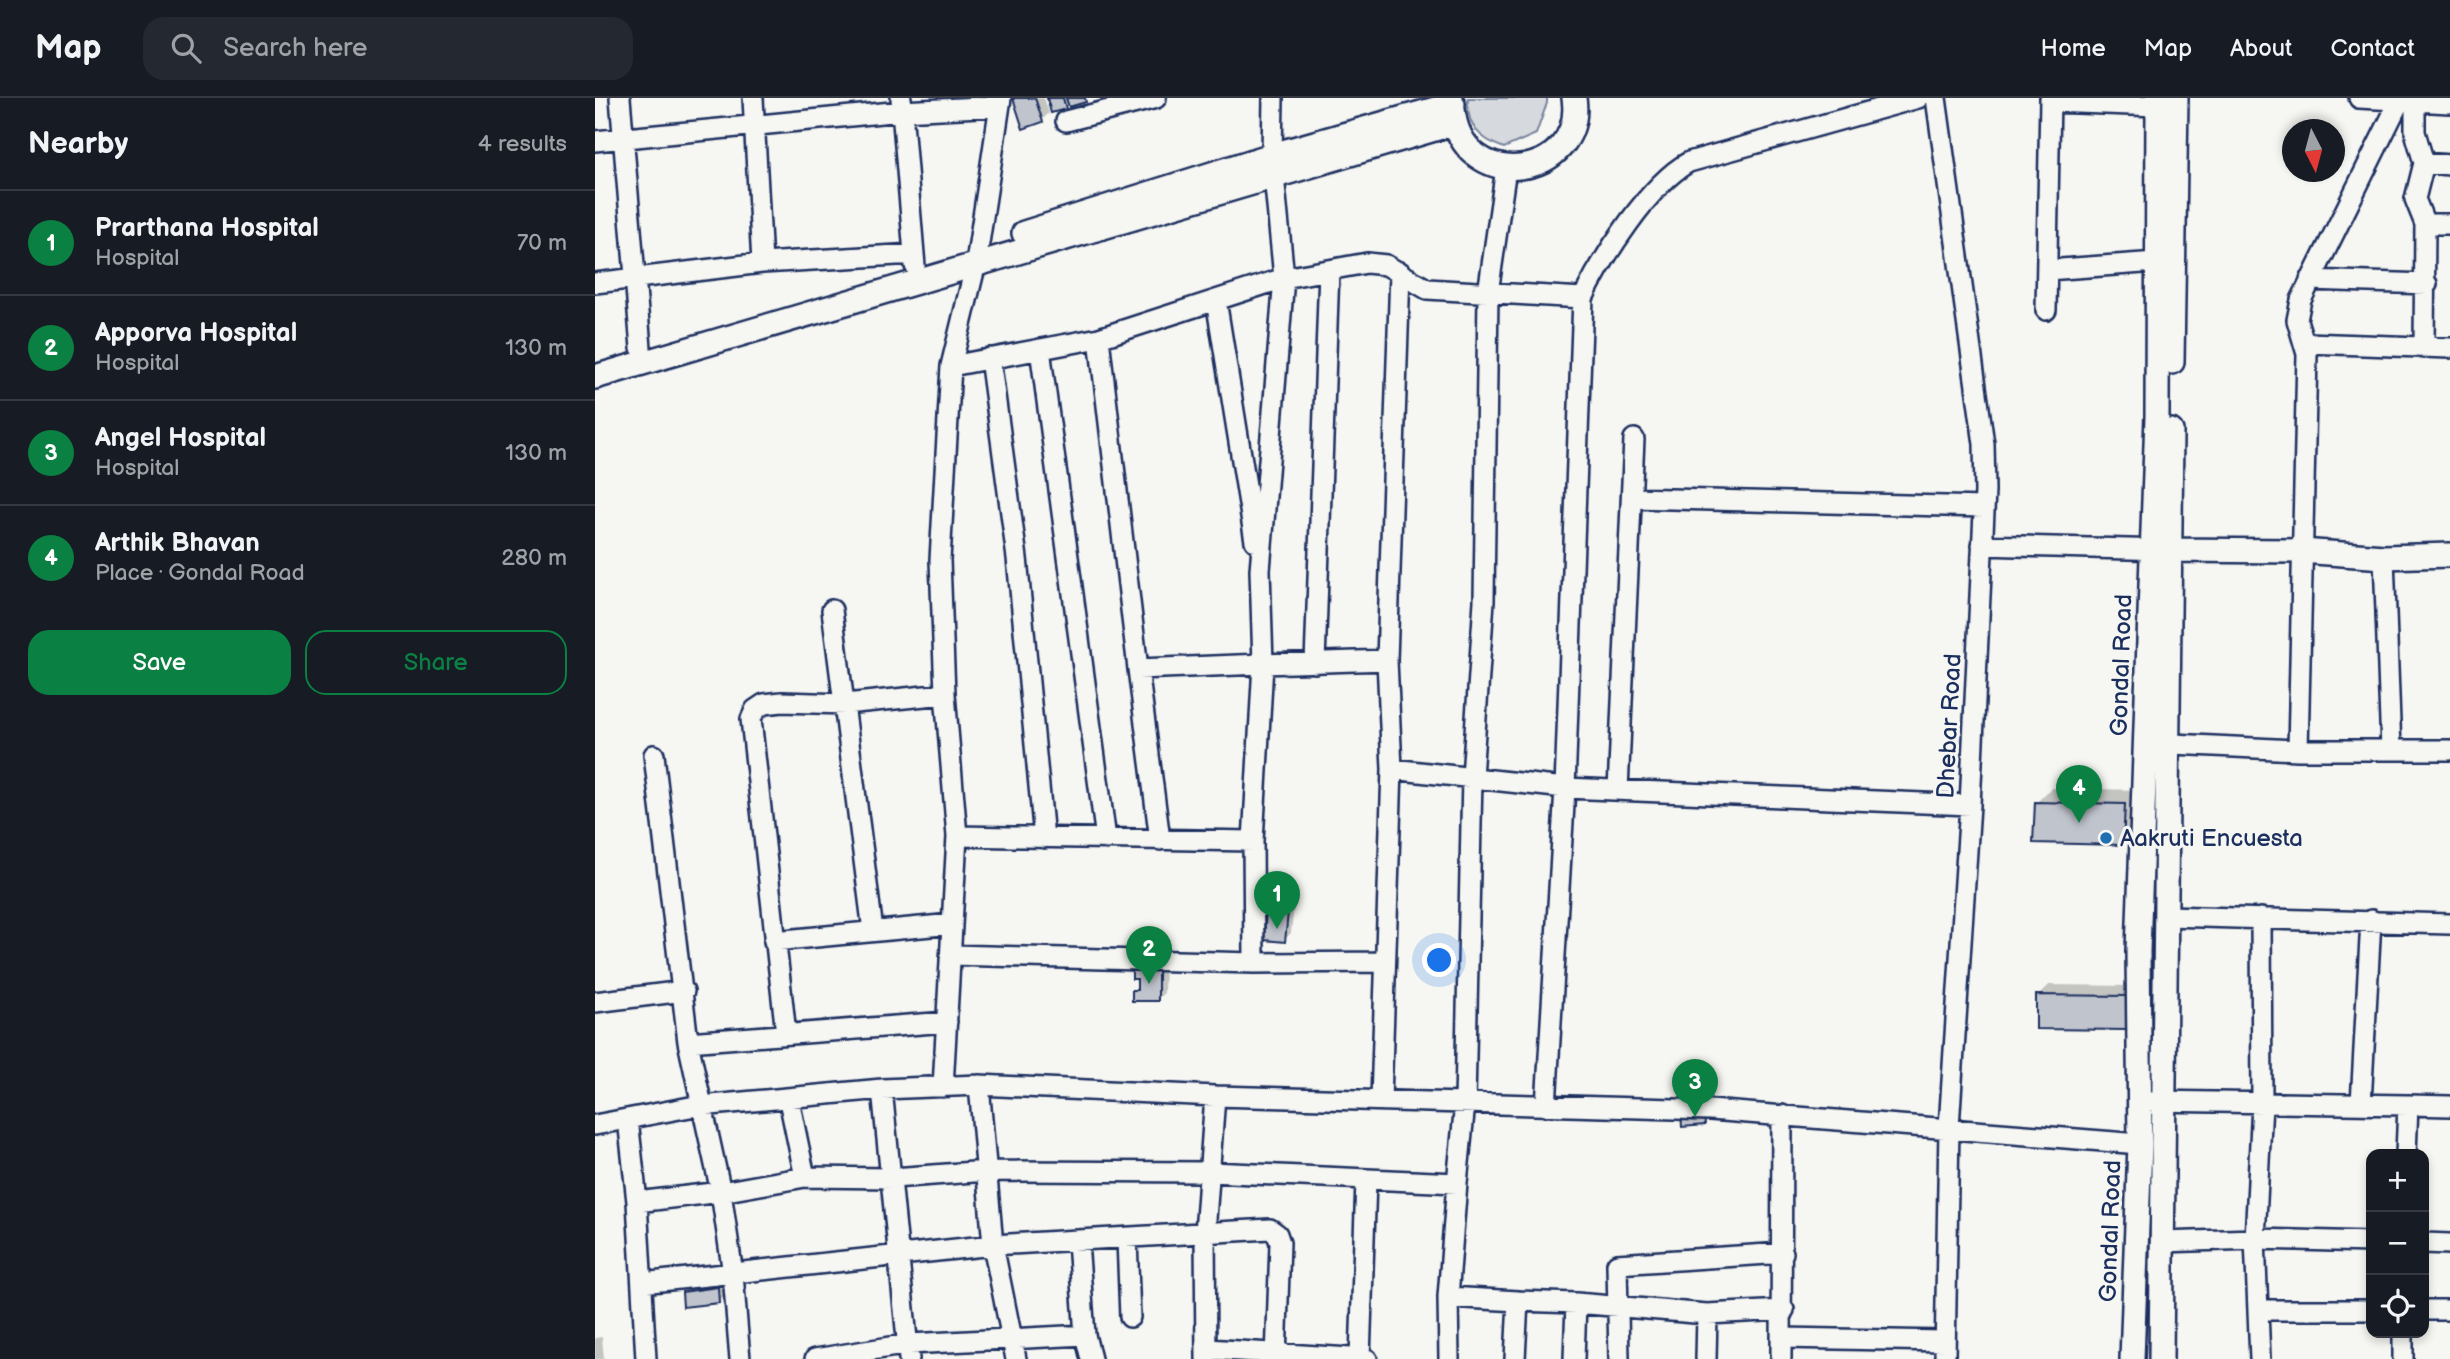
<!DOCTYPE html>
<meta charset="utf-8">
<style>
:root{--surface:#171b24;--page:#242831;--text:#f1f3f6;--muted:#9ea1a6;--line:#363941;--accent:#0b8043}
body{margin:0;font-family:"Balsamiq Sans",sans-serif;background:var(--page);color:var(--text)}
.controls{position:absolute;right:21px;bottom:21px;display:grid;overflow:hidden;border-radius:14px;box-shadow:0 4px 10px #0003}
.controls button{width:63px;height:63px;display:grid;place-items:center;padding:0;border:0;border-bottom:2px solid var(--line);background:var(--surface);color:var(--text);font:35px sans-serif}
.compass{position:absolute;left:1687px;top:21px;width:63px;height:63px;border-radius:50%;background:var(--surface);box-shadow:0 4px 10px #0003;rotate:174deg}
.you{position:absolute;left:845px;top:863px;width:24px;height:24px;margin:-18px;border:5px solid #fff;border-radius:50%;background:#1a73e8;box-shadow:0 0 0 10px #1a73e833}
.badge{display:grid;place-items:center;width:46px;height:46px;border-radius:50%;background:var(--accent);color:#fff;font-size:23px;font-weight:700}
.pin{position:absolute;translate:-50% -58px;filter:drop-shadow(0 2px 4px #0008)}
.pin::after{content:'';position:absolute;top:37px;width:24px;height:21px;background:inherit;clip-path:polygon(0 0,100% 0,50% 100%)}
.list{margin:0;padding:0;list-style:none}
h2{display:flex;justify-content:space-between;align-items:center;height:91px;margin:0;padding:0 28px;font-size:30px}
h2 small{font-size:23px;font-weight:400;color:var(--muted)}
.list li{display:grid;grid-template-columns:46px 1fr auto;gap:21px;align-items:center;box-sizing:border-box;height:105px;padding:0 28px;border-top:2px solid var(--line)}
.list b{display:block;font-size:26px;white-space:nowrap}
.list p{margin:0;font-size:23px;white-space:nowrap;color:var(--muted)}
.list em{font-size:23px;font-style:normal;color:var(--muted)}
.actions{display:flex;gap:14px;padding:21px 28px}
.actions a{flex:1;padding:16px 0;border:2px solid var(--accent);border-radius:21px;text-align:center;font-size:24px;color:var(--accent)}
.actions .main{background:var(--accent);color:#fff}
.icon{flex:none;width:38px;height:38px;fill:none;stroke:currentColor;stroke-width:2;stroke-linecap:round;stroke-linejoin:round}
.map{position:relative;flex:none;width:1855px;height:1261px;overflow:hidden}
header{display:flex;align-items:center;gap:42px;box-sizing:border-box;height:98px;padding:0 35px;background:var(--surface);border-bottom:2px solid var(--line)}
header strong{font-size:33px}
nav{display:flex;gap:38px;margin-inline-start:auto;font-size:24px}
.search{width:490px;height:63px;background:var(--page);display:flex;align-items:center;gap:18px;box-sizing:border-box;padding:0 24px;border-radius:21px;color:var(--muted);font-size:26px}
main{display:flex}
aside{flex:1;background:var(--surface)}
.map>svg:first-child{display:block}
.green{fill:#d6d9dd;stroke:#78849e;stroke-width:2}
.shadow{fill:#0003}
.building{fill:#c0c4cd;stroke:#1b2f5e;stroke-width:2}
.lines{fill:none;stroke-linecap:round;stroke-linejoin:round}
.minor-casing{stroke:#1b2f5e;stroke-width:24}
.major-casing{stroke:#1b2f5e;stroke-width:28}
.minor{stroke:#f6f6f2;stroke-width:19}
.major{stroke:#f6f6f2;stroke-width:23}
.poi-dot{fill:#1f6fb2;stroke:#f6f6f2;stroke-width:2.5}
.labels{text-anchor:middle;stroke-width:6;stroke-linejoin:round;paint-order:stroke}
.street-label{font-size:24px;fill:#1b2f5e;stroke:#f6f6f2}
.poi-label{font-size:24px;fill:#1b2f5e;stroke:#f6f6f2;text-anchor:start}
</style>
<header>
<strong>Map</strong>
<div class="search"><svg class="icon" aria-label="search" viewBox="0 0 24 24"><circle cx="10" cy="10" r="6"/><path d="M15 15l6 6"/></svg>Search here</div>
<nav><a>Home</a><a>Map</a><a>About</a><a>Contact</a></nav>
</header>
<main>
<aside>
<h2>Nearby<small>4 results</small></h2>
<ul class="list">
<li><span class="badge">1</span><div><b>Prarthana Hospital</b><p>Hospital</p></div><em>70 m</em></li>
<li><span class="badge">2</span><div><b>Apporva Hospital</b><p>Hospital</p></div><em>130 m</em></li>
<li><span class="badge">3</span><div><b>Angel Hospital</b><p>Hospital</p></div><em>130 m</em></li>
<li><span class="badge">4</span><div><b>Arthik Bhavan</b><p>Place · Gondal Road</p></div><em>280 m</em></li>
</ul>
<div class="actions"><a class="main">Save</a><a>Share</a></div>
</aside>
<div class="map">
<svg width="1855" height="1261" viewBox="0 0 1855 1261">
<rect width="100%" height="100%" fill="#f6f6f2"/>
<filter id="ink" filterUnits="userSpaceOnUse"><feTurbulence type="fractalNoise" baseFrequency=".0143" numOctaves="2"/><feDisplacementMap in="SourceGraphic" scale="14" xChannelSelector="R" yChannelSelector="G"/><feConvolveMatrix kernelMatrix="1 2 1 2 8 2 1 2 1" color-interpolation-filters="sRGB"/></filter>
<g filter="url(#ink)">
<path class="green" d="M873 0H952V5L941 36 909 50C884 41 871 27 873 0Z"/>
<path class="shadow" d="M420 0H449L454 15 447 22Z
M454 0H493L475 5 470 10Z
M1456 690 1544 692 1542 731 1527 745 1441 705Z
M680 806 699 808 696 835 689 842 673 813Z
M570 863 569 895 562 901 539 893 544 888V879Z
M1454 887 1544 888 1543 919 1443 898Z
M129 1183 131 1196 124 1203 88 1194 95 1187Z
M7 1239 9 1261H0V1240Z"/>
<path class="building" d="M418 0H440L448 24 428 31Z
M452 0H468L471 11 456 15Z
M471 0H490L491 4 474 9Z
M1440 704 1530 706 1528 747 1438 745Z
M671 812 693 814 690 844 669 842Z
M537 869H563V903H537V892H542V881H537Z
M1441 897 1533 898V932L1441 931Z
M1109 1013 1110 1027 1087 1029 1086 1015Z
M123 1189 124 1205 88 1209 87 1194Z"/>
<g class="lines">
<defs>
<path id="minor" d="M25 0 46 250
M158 0 167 165 319 156
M306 0 320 168
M678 0 677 57 689 180 665 472 668 566 792 562
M1341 0 1389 346 1390 393 1375 707 1354 1029 1350 1261
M1764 0 1855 5
M1455 4 1563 8
M1820 4V34L1829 65
M471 23 561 0
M0 43 307 13 404 8
M1830 126 1820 101 1829 65 1855 67
M1452 172 1562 164
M1715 182 1832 186
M0 185 167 165
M621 202 660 443
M1451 212 1455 0
M504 240 543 571 668 566 658 743
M1711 245 1855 250
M1829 250 1830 126H1855
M445 251 511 741
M395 260 422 460 449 740
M356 268 504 240 689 180 772 165 791 167 832 191 988 200
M1037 400 1389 409
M1387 447 1572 452
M1789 459 1796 652
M237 512 278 833
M720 565 734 172
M543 571 565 742
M1557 645 1703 652H1855
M1703 652 1712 256 1702 222 1706 202 1806 0
M59 657 93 944
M797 671 970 690 1375 707
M1023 692 1039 341
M362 738 658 743 659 865
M1572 818 1855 826
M179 843 357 826
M356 857 659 865 790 864
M0 904 89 893
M352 924 93 944 126 1094 210 1079 298 1080 392 1073 615 1074 862 1085 870 1005 877 679 889 503 893 195 911 70
M191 936 156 621 160 612 169 606 187 604 250 606 350 596
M384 987 398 1147 421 1261
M348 989 362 738 350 596 345 462 356 268 381 165 406 0
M287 991 314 1261
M194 1002 210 1079
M786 1002 797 671 792 562 805 174
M1555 1003 1813 1007 1811 1056
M1766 1006 1776 822
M1813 1007 1855 1008
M951 1008 970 690 988 200C1008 159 1054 86 1094 64L1323 0
M33 1021 42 1104 51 1261
M0 1027 95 1009 287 991 384 987 620 998 1115 1012 1545 1046
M42 1104 126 1094 138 1176 145 1261
M532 1141 535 1219
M483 1144 490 1237 496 1261
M1567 1144 1660 1141 1776 1144
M1829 1145 1855 1146
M47 1185 398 1147 675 1131 682 1136 685 1145 681 1261
M853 1199 862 1085
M1665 1212H1776
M1829 1212H1855
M1186 1240 1350 1243
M612 1251 772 1261
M220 1261 314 1246 490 1237
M611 1261 610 1135 620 998
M765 1261 771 1082
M854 1261 853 1199 923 1203
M920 1261 923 1203 981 1205
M979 1261 981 1205 1112 1216 1189 1212
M1024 1261 1022 1166 1188 1155
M1111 1261 1112 1216
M1186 1261 1187 1017
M1665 1261 1660 1141 1667 1006 1666 820
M1808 1261V1235"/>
<path id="major" d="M858 11C866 99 991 81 979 0
M429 135 677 57 858 6
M1577 264 1581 0
M0 279 860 25
M1575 452 1706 453 1789 459 1855 457
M1537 1261 1545 1046 1543 853 1562 318 1563 0
M1566 1261 1576 333"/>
</defs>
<use href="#minor" class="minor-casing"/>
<use href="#major" class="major-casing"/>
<use href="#minor" class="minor"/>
<use href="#major" class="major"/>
</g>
</g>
<circle class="poi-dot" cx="1511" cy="740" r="7"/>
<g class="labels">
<g class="street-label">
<text transform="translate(1526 567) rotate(-88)" y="8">Gondal Road</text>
<text transform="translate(1354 628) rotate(-87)" y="8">Dhebar Road</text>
<text transform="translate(1515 1133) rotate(-88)" y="8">Gondal Road</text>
</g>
<g class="poi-label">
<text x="1525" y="748">Aakruti Encuesta</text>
</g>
</g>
</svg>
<div class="controls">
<button>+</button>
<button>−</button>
<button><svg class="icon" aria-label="locate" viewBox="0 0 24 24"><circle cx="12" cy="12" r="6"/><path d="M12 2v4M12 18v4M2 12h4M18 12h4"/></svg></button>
</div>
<svg class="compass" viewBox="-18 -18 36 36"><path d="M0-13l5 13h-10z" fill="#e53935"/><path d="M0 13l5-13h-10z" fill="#9ea1a6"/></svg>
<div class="you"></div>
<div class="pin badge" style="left:682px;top:831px">1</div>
<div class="pin badge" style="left:554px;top:886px">2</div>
<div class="pin badge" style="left:1100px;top:1019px">3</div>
<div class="pin badge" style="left:1484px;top:725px">4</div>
</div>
</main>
